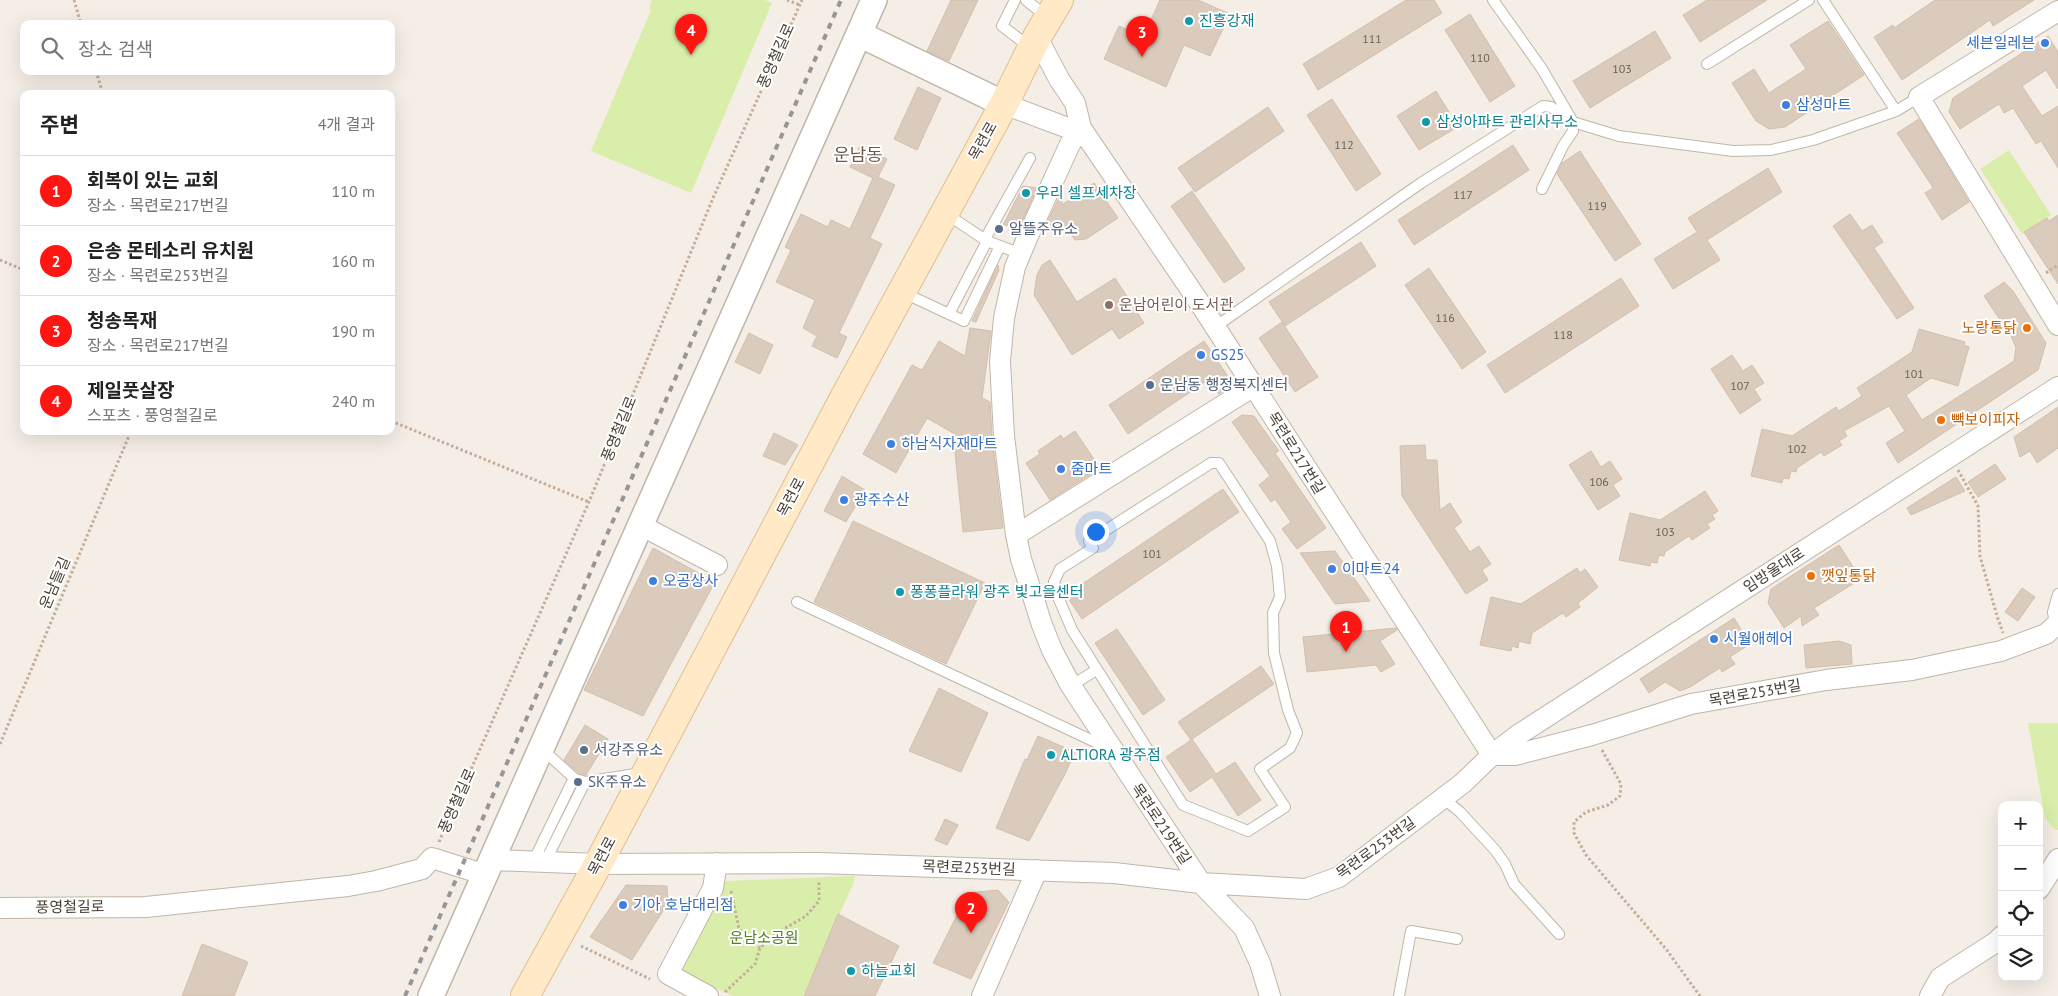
<!DOCTYPE html>
<html lang="ko">
<meta charset="utf-8">
<style>
:root{--surface:#fff;--page:#f2f2f2;--text:#222;--muted:#767676;--line:#e0e0e0;--accent:#ff1613}
body{margin:0;font-family:"PT Sans","Noto Sans KR",sans-serif;background:var(--page);color:var(--text)}
.controls{position:absolute;right:15px;bottom:15px;display:grid;overflow:hidden;border-radius:10px;box-shadow:0 5px 20px #0002}
.controls button{width:45px;height:45px;display:grid;place-items:center;padding:0;border:0;border-bottom:1px solid var(--line);background:var(--surface);color:var(--text);font:25px sans-serif}
.you{position:absolute;left:1095px;top:531px;width:18px;height:18px;margin:-12px;border:4px solid #fff;border-radius:50%;background:#1a73e8;box-shadow:0 0 0 8px #1a73e833}
.badge{display:grid;place-items:center;width:32px;height:32px;border-radius:50%;background:var(--accent);color:#fff;font-size:16px;font-weight:700}
.pin{position:absolute;translate:-50% -41px;filter:drop-shadow(0 1px 2px #0008)}
.pin::after{content:'';position:absolute;top:26px;width:18px;height:15px;background:inherit;clip-path:polygon(0 0,100% 0,50% 100%)}
.list{margin:0;padding:0;list-style:none}
h2{display:flex;justify-content:space-between;align-items:center;height:65px;margin:0;padding:0 20px;font-size:21px}
h2 small{font-size:16px;font-weight:400;color:var(--muted)}
.list li{display:grid;grid-template-columns:32px 1fr auto;gap:15px;align-items:center;box-sizing:border-box;height:70px;padding:0 20px;border-top:1px solid var(--line)}
.list b{display:block;font-size:19px;white-space:nowrap}
.list p{margin:0;font-size:16px;white-space:nowrap;color:var(--muted)}
.list em{font-size:16px;font-style:normal;color:var(--muted)}
.icon{flex:none;width:28px;height:28px;fill:none;stroke:currentColor;stroke-width:2;stroke-linecap:round;stroke-linejoin:round}
.map{position:relative;flex:none;width:2058px;height:996px;overflow:hidden}
.search{position:absolute;background:var(--surface);box-shadow:0 5px 20px #0002;left:20px;top:20px;width:375px;height:55px;display:flex;align-items:center;gap:12px;box-sizing:border-box;padding:0 18px;border-radius:10px;color:var(--muted);font-size:19px}
.panel{position:absolute;background:var(--surface);box-shadow:0 5px 20px #0002;left:20px;top:90px;width:375px;height:345px;border-radius:10px}
.map>svg:first-child{display:block}
.green{fill:#d9eeaa}
.building{fill:#dbcbbd;stroke:#d3bfac}
.lines{fill:none;stroke-linecap:round;stroke-linejoin:round}
.service-casing{stroke:#c1b5a7;stroke-width:12}
.minor-casing{stroke:#c1b5a7;stroke-width:22}
.tertiary-casing{stroke:#c1b5a7;stroke-width:28}
.secondary-casing{stroke:#ddbf92;stroke-width:30}
.path{stroke:#c5ae97;stroke-width:3;stroke-dasharray:2.5 2.5;stroke-linecap:butt}
.service{stroke:#fff;stroke-width:10}
.minor{stroke:#fff;stroke-width:20}
.tertiary{stroke:#fff;stroke-width:25}
.secondary{stroke:#ffe9c6;stroke-width:28}
.rail{stroke:#969696;stroke-width:4;stroke-dasharray:6 6;stroke-linecap:butt}
.culture-dot{fill:#0f9aa8;stroke:#fff;stroke-width:2}
.shop-dot{fill:#3f7fe0;stroke:#fff;stroke-width:2}
.service-dot{fill:#5c6f8a;stroke:#fff;stroke-width:2}
.education-dot{fill:#8d6e63;stroke:#fff;stroke-width:2}
.food-dot{fill:#e8710a;stroke:#fff;stroke-width:2}
.labels{text-anchor:middle;stroke-width:4;stroke-linejoin:round;paint-order:stroke}
.number-label{font-size:12px;fill:#6d6156}
.culture-label{font-size:15px;fill:#0d838f;stroke:#fff;text-anchor:start}
.shop-label{font-size:15px;fill:#366cbe;stroke:#fff;text-anchor:start}
.street-label{font-size:15px;fill:#483e34;stroke:#fff}
.service-label{font-size:15px;fill:#4e5e75;stroke:#fff;text-anchor:start}
.education-label{font-size:15px;fill:#785e54;stroke:#fff;text-anchor:start}
.food-label{font-size:15px;fill:#c56008;stroke:#fff;text-anchor:start}
.park-label{font-size:15px;fill:#528121;stroke:#fff}
.quarter-label{font-size:18px;fill:#6d5a4a;stroke:#fff}
</style>
<div class="map">
<svg width="2058" height="996" viewBox="0 0 2058 996">
<rect width="100%" height="100%" fill="#f5eee6"/>
<path class="green" d="M652 0H765L772 3 691 193 591 151 651 10 649 9Z
M2009 150 2051 215 2022 234 1980 169Z
M2028 723H2058V830H2055L2045 818Z
M855 876 853 884 803 996H733L684 974 681 968 682 959 725 881Z"/>
<path class="building" d="M951 0H978L949 61 927 51Z
M1160 0H1198L1230 14 1210 56 1184 45 1166 87 1104 59 1119 26 1143 37Z
M1406 0H1434L1442 13 1318 90 1303 64Z
M1707 0H1767L1700 42 1683 15Z
M1935 0H2034L1993 26 1990 20 1902 80 1874 37 1893 25 1894 28Z
M1470 14 1515 86 1490 102 1445 30Z
M1828 21 1864 75 1785 127 1769 129 1756 121 1732 83 1754 69 1769 93 1806 69 1790 45Z
M1655 31 1671 58 1590 108 1573 81Z
M2048 36 2058 52V89L2046 70 2022 86 2042 116 2058 106V168L2041 141 2036 144 2013 108 2004 113 1999 104 1960 129 1949 112 1953 98Z
M918 87 941 98 917 150 894 139Z
M1436 91 1449 112 1445 114 1454 129 1419 150 1397 116Z
M1332 99 1381 174 1356 191 1307 115Z
M1268 107 1284 131 1195 192 1178 168Z
M1919 119 1969 202 1942 220 1925 193 1933 188 1932 186 1897 133Z
M1513 145 1529 170 1414 245 1398 220Z
M860 146 887 159 878 177 895 185 870 238 882 244 839 333 847 337 837 358 812 346 817 336 803 328 815 300 776 282 791 250 785 247 801 214 828 227 831 220 850 229 873 178 850 167Z
M1580 151 1641 244 1615 261 1557 174 1562 163Z
M1768 168 1782 192 1707 240 1720 260 1673 289 1654 259 1697 232 1688 218Z
M1094 183 1118 218 1086 239 1075 240 1067 229 1045 227 1062 191V205Z
M1023 186 1037 188 1020 226 1003 225Z
M1192 191 1245 269 1224 283 1171 206Z
M1850 214 1862 231 1872 225 1883 242 1874 248 1914 308 1897 319 1833 226Z
M2058 215V284L2024 232 2047 218 2049 221Z
M1361 242 1376 266 1285 326 1269 302Z
M1050 260 1077 302 1115 278 1144 323 1119 339 1112 329 1072 355 1034 295 1037 275 1042 265Z
M998 265 999 270 976 322 972 321Z
M1429 268 1486 352 1462 369 1405 285Z
M1621 278 1639 306 1505 393 1487 365Z
M2004 282 2013 291 2046 343 2038 370 1898 463 1886 443 1905 431 1889 406 1844 431 1847 436 1839 441 1842 445 1824 456 1821 452 1797 468 1796 472 1791 471 1789 479 1783 478 1782 483 1751 476 1762 429 1792 436 1836 407 1839 411 1862 396 1857 388 1912 352 1919 329 1965 342 1964 345 1969 347 1958 386 1931 378 1906 395 1922 420 2014 361 2016 348 2011 336 1984 296Z
M1282 322 1318 377 1295 392 1259 338Z
M970 328 991 331 982 398 990 402 992 437 1003 528 963 532 953 433 927 418 896 473 863 454 912 365 922 370 939 341 965 356Z
M749 333 773 345 760 374 735 362Z
M1204 341 1227 375 1224 390 1219 394 1205 382 1128 434 1109 405Z
M1732 355 1743 371 1752 365 1764 383 1754 389 1761 400 1740 414 1711 369Z
M2058 407V448L2037 463 2030 451 2020 457 2014 437Z
M1242 415 1254 416 1279 451 1275 453 1326 528 1297 549 1282 529 1291 522 1275 499 1271 502 1259 485 1270 476 1232 422Z
M1075 431 1100 468 1050 500 1026 463 1040 454 1038 451 1061 435 1063 439Z
M774 433 798 445 785 465 763 456Z
M1425 445 1426 460H1437L1440 510 1450 503 1462 522 1454 528 1470 552 1479 546 1491 564 1482 570 1488 580 1466 594 1402 496 1400 446Z
M1591 451 1601 467 1610 461 1622 479 1613 485 1620 496 1598 510 1569 465Z
M1995 464 2006 479 1978 497 1968 482Z
M842 476 865 490 846 522 824 511Z
M1956 477 1965 491 1911 515 1907 508Z
M1223 489 1239 512 1082 619 1066 595Z
M1705 491 1718 511 1712 515 1715 519 1707 524 1710 528 1692 540 1689 536 1665 552 1664 556 1659 555 1657 563 1651 562 1650 566 1619 560 1630 513 1660 520Z
M853 521 985 583 946 664 814 602Z
M1839 545 1861 579 1814 608 1819 615 1802 626 1801 616 1784 628 1768 603 1771 589Z
M653 548 715 582 643 716 584 690Z
M1335 551 1370 601 1335 604 1300 553Z
M1577 568 1580 573 1585 569 1598 587 1578 603 1580 607 1566 617 1563 613 1532 633 1530 644 1519 641 1518 648 1512 646 1511 651 1480 645 1491 597 1521 604Z
M2022 588 2035 597 2018 621 2005 612Z
M1734 618 1750 644 1730 657 1735 664 1722 672 1720 668 1690 687 1680 691 1665 682 1649 693 1640 679Z
M1396 628 1397 630 1380 641 1395 664 1381 672 1376 665 1307 672 1303 637Z
M1117 629 1165 700 1143 715 1095 643Z
M1839 641 1851 645 1852 664 1806 668 1804 645Z
M1261 666 1274 684 1192 739 1216 774 1235 762 1261 800 1238 816 1212 777 1190 792 1166 757 1191 740 1178 722Z
M939 688 988 713 961 772 909 751Z
M585 725 608 739 586 775 579 773 564 760Z
M1038 736 1075 752 1065 774 1029 841 996 828 1025 759 1027 760Z
M945 819 958 825 947 845 935 840Z
M626 885 667 886 668 903 632 960 590 937Z
M998 890 1009 902 971 979 933 963 968 893Z
M838 914 899 946 875 996H804Z
M202 944 248 962 234 996H182Z"/>
<g class="lines">
<defs>
<path id="service" d="M1015 0 1002 26 1031 48
M1026 0 1047 17
M1493 0 1542 69 1573 122 1619 136 1733 151 1771 150 1813 140 1896 111 1919 97
M1823 0 1896 111
M1707 64 1809 0
M945 213 987 241 1021 254
M985 239 1030 158
M902 292 964 321 1000 246
M949 314 987 241
M1215 327 1421 183 1543 106 1551 107 1573 122V131L1563 146 1542 189
M1211 463H1219L1270 541 1277 566 1280 597 1273 613 1274 653 1288 710 1297 733 1290 748 1260 769 1285 807 1248 831 1183 805 1072 630 1058 597 1054 582 1060 569 1093 548 1089 541Z
M797 602 1108 748
M2055 626 2053 612 2058 594
M1071 686 1096 670
M579 780 585 782 641 773
M1443 798 1460 812 1495 850 1505 864 1514 884 1559 934
M533 862 574 778 542 749
M545 862 585 782
M1399 996 1411 931 1457 939"/>
<path id="minor" d="M2058 11 1919 97 2058 325
M1037 37 1059 79 1075 103 1081 128 1199 302 1492 755
M1004 104 1068 128H1081
M1081 128 1070 144 1028 236 1015 267 1004 318 1000 361 1004 436 1016 535 1021 559 1042 625 1052 650 1071 686 1201 883 1244 928 1260 963 1270 996
M640 525 717 565
M1016 535 1254 386
M1492 755H1515L1592 735 1691 704 1826 680 1912 670 2001 651 2046 634 2055 626 2058 627
M493 860 598 864 818 863 1114 873 1201 883 1306 889 1339 877 1463 783 1492 755 1518 735 2058 387
M2039 889 2058 859
M0 908 146 907 348 886 376 881 422 869 432 858 486 875
M708 996 668 974 713 888 717 863
M982 996 1037 870
M1930 996 1940 978 1996 942 2002 936"/>
<path id="tertiary" d="M859 34 1004 104
M431 996 874 0"/>
<path id="secondary" d="M525 996 598 864 844 398 1004 104 1037 37 1059 0"/>
</defs>
<use href="#service" class="service-casing"/>
<use href="#minor" class="minor-casing"/>
<use href="#tertiary" class="tertiary-casing"/>
<use href="#secondary" class="secondary-casing"/>
<path class="path" d="M74 0 81 24
M787 0 800 5
M96 71 103 94
M0 260 24 270
M2046 273 2058 265
M391 421 589 502
M1958 470 1978 506 1980 556 1997 616 2003 633
M0 744 131 431
M1602 750 1621 784 1620 796 1608 805 1586 812 1574 822V833L1586 855 1666 949 1700 996
M439 842 589 502 713 198 802 0
M731 891 739 929 760 948
M581 946 650 979
M725 992 755 964 760 948 777 933 806 916 819 901V881"/>
<use href="#service" class="service"/>
<use href="#minor" class="minor"/>
<use href="#tertiary" class="tertiary"/>
<use href="#secondary" class="secondary"/>
<path class="rail" d="M405 996 841 0"/>
</g>
<g class="culture-dot">
<circle cx="1189" cy="21" r="5"/>
<circle cx="1426" cy="122" r="5"/>
<circle cx="1026" cy="193" r="5"/>
<circle cx="900" cy="592" r="5"/>
<circle cx="1051" cy="755" r="5"/>
<circle cx="851" cy="971" r="5"/>
</g>
<g class="shop-dot">
<circle cx="2045" cy="43" r="5"/>
<circle cx="1786" cy="105" r="5"/>
<circle cx="1201" cy="355" r="5"/>
<circle cx="891" cy="444" r="5"/>
<circle cx="1061" cy="469" r="5"/>
<circle cx="844" cy="500" r="5"/>
<circle cx="1332" cy="569" r="5"/>
<circle cx="653" cy="581" r="5"/>
<circle cx="1714" cy="639" r="5"/>
<circle cx="623" cy="905" r="5"/>
</g>
<g class="service-dot">
<circle cx="999" cy="229" r="5"/>
<circle cx="1150" cy="385" r="5"/>
<circle cx="584" cy="750" r="5"/>
<circle cx="578" cy="782" r="5"/>
</g>
<circle class="education-dot" cx="1109" cy="305" r="5"/>
<g class="food-dot">
<circle cx="2027" cy="328" r="5"/>
<circle cx="1941" cy="420" r="5"/>
<circle cx="1811" cy="576" r="5"/>
</g>
<g class="labels">
<g class="number-label">
<text x="1372" y="43">111</text>
<text x="1480" y="62">110</text>
<text x="1622" y="73">103</text>
<text x="1344" y="149">112</text>
<text x="1463" y="199">117</text>
<text x="1597" y="210">119</text>
<text x="1445" y="322">116</text>
<text x="1563" y="339">118</text>
<text x="1914" y="378">101</text>
<text x="1740" y="390">107</text>
<text x="1797" y="453">102</text>
<text x="1599" y="486">106</text>
<text x="1665" y="536">103</text>
<text x="1152" y="558">101</text>
</g>
<g class="culture-label">
<text x="1199" y="26">진흥강재</text>
<text x="1436" y="127">삼성아파트 관리사무소</text>
<text x="1036" y="198">우리 셀프세차장</text>
<text x="910" y="597">퐁퐁플라워 광주 빛고을센터</text>
<text x="1061" y="760">ALTIORA 광주점</text>
<text x="861" y="976">하늘교회</text>
</g>
<g class="shop-label">
<text x="2035" y="48" text-anchor="end">세븐일레븐</text>
<text x="1796" y="110">삼성마트</text>
<text x="1211" y="360">GS25</text>
<text x="901" y="449">하남식자재마트</text>
<text x="1071" y="474">줌마트</text>
<text x="854" y="505">광주수산</text>
<text x="1342" y="574">이마트24</text>
<text x="663" y="586">오공상사</text>
<text x="1724" y="644">시월애헤어</text>
<text x="633" y="910">기아 호남대리점</text>
</g>
<g class="street-label">
<text transform="translate(776 56) rotate(-66)" y="5">풍영철길로</text>
<text transform="translate(983 141) rotate(-61)" y="5">목련로</text>
<text transform="translate(619 429) rotate(-68)" y="5">풍영철길로</text>
<text transform="translate(1296 453) rotate(58)" y="5">목련로217번길</text>
<text transform="translate(791 497) rotate(-62)" y="5">목련로</text>
<text transform="translate(1774 570) rotate(-33)" y="5">임방울대로</text>
<text transform="translate(55 583) rotate(-67)" y="5">운남들길</text>
<text transform="translate(1755 693) rotate(-10)" y="5">목련로253번길</text>
<text transform="translate(457 801) rotate(-66)" y="5">풍영철길로</text>
<text transform="translate(1161 824) rotate(56)" y="5">목련로219번길</text>
<text transform="translate(1376 848) rotate(-36)" y="5">목련로253번길</text>
<text transform="translate(602 856) rotate(-62)" y="5">목련로</text>
<text transform="translate(969 868) rotate(2)" y="5">목련로253번길</text>
<text transform="translate(70 907) rotate(-1)" y="5">풍영철길로</text>
</g>
<g class="service-label">
<text x="1009" y="234">알뜰주유소</text>
<text x="1160" y="390">운남동 행정복지센터</text>
<text x="594" y="755">서강주유소</text>
<text x="588" y="787">SK주유소</text>
</g>
<g class="education-label">
<text x="1119" y="310">운남어린이 도서관</text>
</g>
<g class="food-label">
<text x="2017" y="333" text-anchor="end">노랑통닭</text>
<text x="1951" y="425">빽보이피자</text>
<text x="1821" y="581">깻잎통닭</text>
</g>
<g class="park-label">
<text x="764" y="943">운남소공원</text>
</g>
<g class="quarter-label">
<text x="858" y="161">운남동</text>
</g>
</g>
</svg>
<div class="controls">
<button>+</button>
<button>−</button>
<button><svg class="icon" aria-label="locate" viewBox="0 0 24 24"><circle cx="12" cy="12" r="6"/><path d="M12 2v4M12 18v4M2 12h4M18 12h4"/></svg></button>
<button><svg class="icon" aria-label="layers" viewBox="0 0 24 24"><path d="M12 4l9 5-9 5-9-5zM3 14l9 5 9-5"/></svg></button>
</div>
<div class="you"></div>
<div class="pin badge" style="left:1346px;top:652px">1</div>
<div class="pin badge" style="left:971px;top:933px">2</div>
<div class="pin badge" style="left:1142px;top:57px">3</div>
<div class="pin badge" style="left:691px;top:55px">4</div>
<div class="search"><svg class="icon" aria-label="search" viewBox="0 0 24 24"><circle cx="10" cy="10" r="6"/><path d="M15 15l6 6"/></svg>장소 검색</div>
<section class="panel">
<h2>주변<small>4개 결과</small></h2>
<ul class="list">
<li><span class="badge">1</span><div><b>회복이 있는 교회</b><p>장소 · 목련로217번길</p></div><em>110 m</em></li>
<li><span class="badge">2</span><div><b>은송 몬테소리 유치원</b><p>장소 · 목련로253번길</p></div><em>160 m</em></li>
<li><span class="badge">3</span><div><b>청송목재</b><p>장소 · 목련로217번길</p></div><em>190 m</em></li>
<li><span class="badge">4</span><div><b>제일풋살장</b><p>스포츠 · 풍영철길로</p></div><em>240 m</em></li>
</ul>
</section>
</div>
